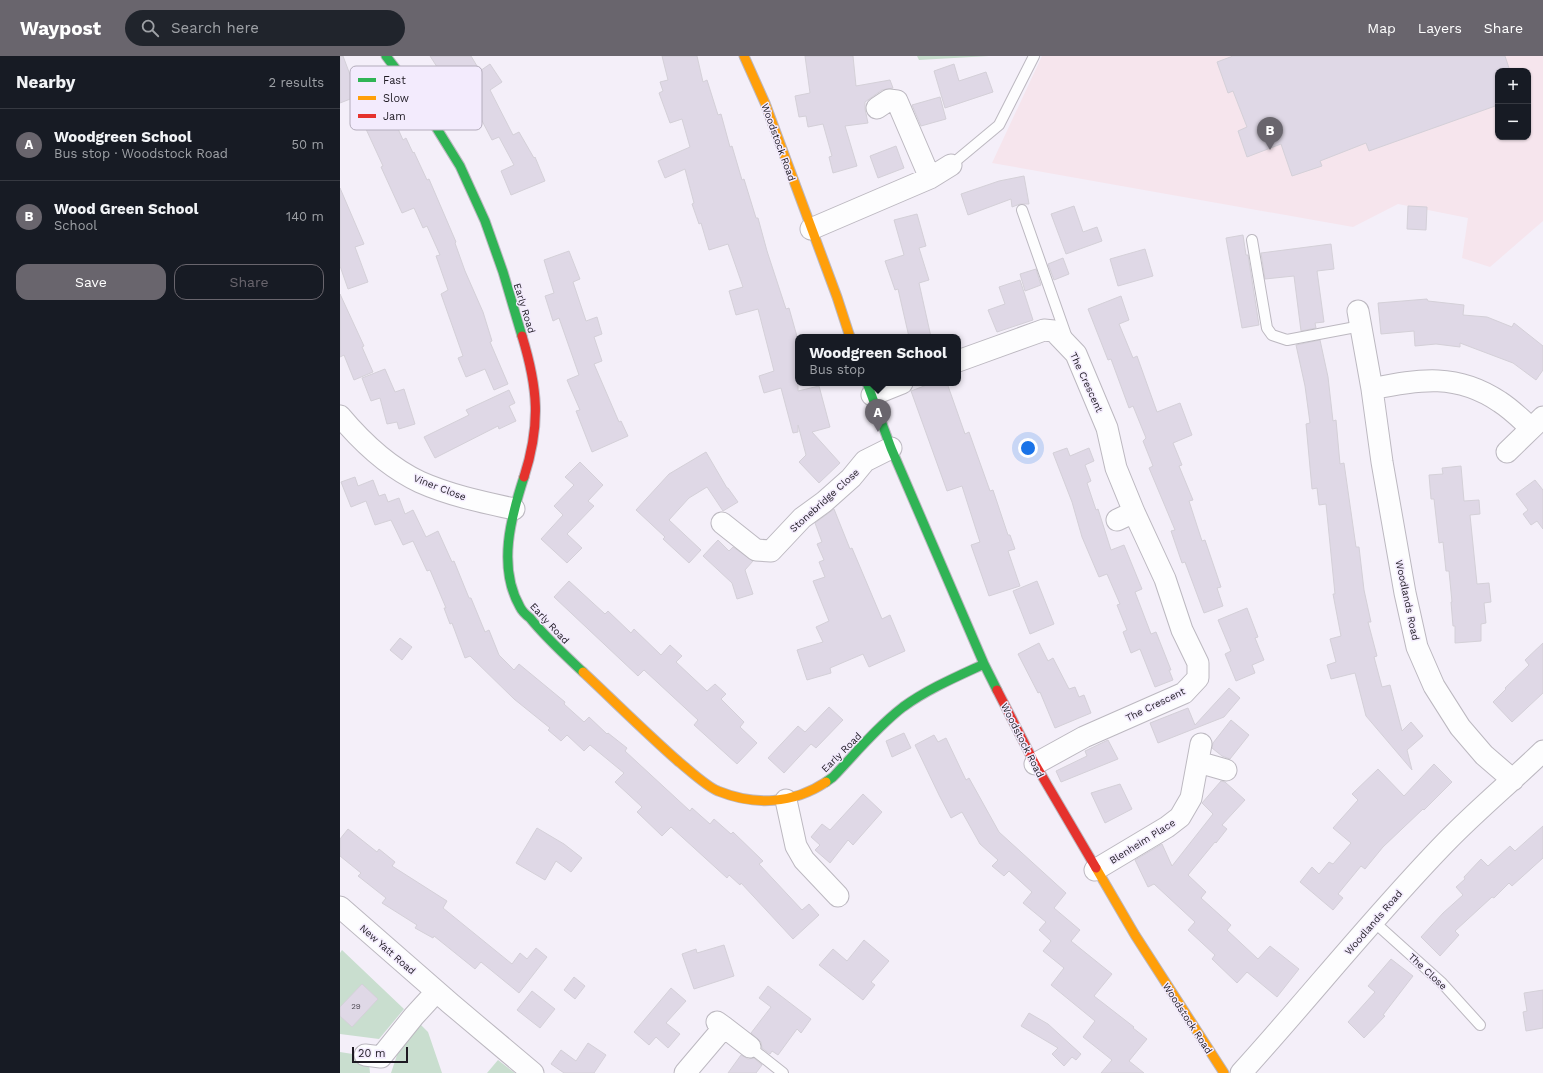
<!DOCTYPE html>
<meta charset="utf-8">
<style>
:root{--surface:#171b24;--page:#20242c;--text:#f1f3f6;--muted:#9ea1a6;--line:#363941;--accent:#69656d}
body{margin:0;font-family:"Work Sans",sans-serif;background:var(--page);color:var(--text)}
.controls{position:absolute;right:12px;top:12px;display:grid;overflow:hidden;border-radius:8px;box-shadow:0 1px 3px #0004}
.controls button{width:36px;height:36px;display:grid;place-items:center;padding:0;border:0;border-bottom:1px solid var(--line);background:var(--surface);color:var(--text);font:20px sans-serif}
.scale{position:absolute;left:12px;bottom:10px;width:56px;box-sizing:border-box;padding-left:4px;border:2px solid #1e1a22;border-top:0;font-size:11px;line-height:14px;white-space:nowrap;color:#1e1a22;-webkit-text-stroke:3px #f3ebfd;paint-order:stroke}
.you{position:absolute;left:688px;top:392px;width:14px;height:14px;margin:-10px;border:3px solid #fff;border-radius:50%;background:#1a73e8;box-shadow:0 0 0 6px #1a73e833}
.badge{display:grid;place-items:center;width:26px;height:26px;border-radius:50%;background:var(--accent);color:#fff;font-size:13px;font-weight:700}
.pin{position:absolute;translate:-50% -33px;filter:drop-shadow(0 1px 2px #0008)}
.pin::after{content:'';position:absolute;top:21px;width:14px;height:12px;background:inherit;clip-path:polygon(0 0,100% 0,50% 100%)}
.popup{position:absolute;left:455px;top:278px;width:166px;height:52px;box-sizing:border-box;display:grid;place-content:center;border-radius:8px;background:var(--surface);filter:drop-shadow(0 1px 3px #0005);font-size:13px;white-space:nowrap;color:var(--muted)}
.popup b{font-size:15px;color:var(--text)}
.popup::after{content:'';position:absolute;left:50%;top:100%;margin-left:-8px;border:8px solid transparent;border-top-color:var(--surface)}
.list{margin:0;padding:0;list-style:none}
h2{display:flex;justify-content:space-between;align-items:center;height:52px;margin:0;padding:0 16px;font-size:17px}
h2 small{font-size:13px;font-weight:400;color:var(--muted)}
.list li{display:grid;grid-template-columns:26px 1fr auto;gap:12px;align-items:center;box-sizing:border-box;height:72px;padding:0 16px;border-top:1px solid var(--line)}
.list b{display:block;font-size:15px;white-space:nowrap}
.list p{margin:0;font-size:13px;white-space:nowrap;color:var(--muted)}
.list em{font-size:13px;font-style:normal;color:var(--muted)}
.actions{display:flex;gap:8px;padding:12px 16px}
.actions a{flex:1;padding:9px 0;border:1px solid var(--accent);border-radius:12px;text-align:center;font-size:14px;color:var(--accent)}
.actions .main{background:var(--accent);color:#fff}
.icon{flex:none;width:22px;height:22px;fill:none;stroke:currentColor;stroke-width:2;stroke-linecap:round;stroke-linejoin:round}
.map{position:relative;flex:none;width:1203px;height:1017px;overflow:hidden}
header{display:flex;align-items:center;gap:24px;box-sizing:border-box;height:56px;padding:0 20px;background:var(--accent);color:#fff}
header strong{font-size:19px}
nav{display:flex;gap:22px;margin-inline-start:auto;font-size:14px}
.search{width:280px;height:36px;background:var(--page);display:flex;align-items:center;gap:10px;box-sizing:border-box;padding:0 14px;border-radius:22px;color:var(--muted);font-size:15px}
main{display:flex}
aside{flex:1;background:var(--surface)}
.map>svg:first-child{display:block}
.education{fill:#f6e5ed;fill-rule:evenodd}
.green{fill:#c9decf}
.building{fill:#dfd8e6;stroke:#d4d0d8}
.lines{fill:none;stroke-linecap:round;stroke-linejoin:round}
.lane-casing{stroke:#bcb8c0;stroke-width:12}
.street-casing{stroke:#bcb8c0;stroke-width:23}
.fast-casing{stroke:#bcb8c0;stroke-width:11}
.slow-casing{stroke:#bcb8c0;stroke-width:11}
.jam-casing{stroke:#bcb8c0;stroke-width:11}
.lane{stroke:#fdfdfe;stroke-width:10}
.street{stroke:#fdfdfe;stroke-width:21}
.fast{stroke:#30b455;stroke-width:9}
.slow{stroke:#ff9f0a;stroke-width:9}
.jam{stroke:#e5322d;stroke-width:9}
.labels{text-anchor:middle;stroke-width:3;stroke-linejoin:round;paint-order:stroke}
.number-label{font-size:8px;fill:#514c56}
.street-label{font-size:10px;fill:#1e1a22;stroke:#f3ebfd}
.key{fill:#f3ebfd;stroke:#b3acbb;stroke-width:1}
.key-label{font-size:11px;fill:#1e1a22}
</style>
<header>
<strong>Waypost</strong>
<div class="search"><svg class="icon" aria-label="search" viewBox="0 0 24 24"><circle cx="10" cy="10" r="6"/><path d="M15 15l6 6"/></svg>Search here</div>
<nav><a>Map</a><a>Layers</a><a>Share</a></nav>
</header>
<main>
<aside>
<h2>Nearby<small>2 results</small></h2>
<ul class="list">
<li><span class="badge">A</span><div><b>Woodgreen School</b><p>Bus stop · Woodstock Road</p></div><em>50 m</em></li>
<li><span class="badge">B</span><div><b>Wood Green School</b><p>School</p></div><em>140 m</em></li>
</ul>
<div class="actions"><a class="main">Save</a><a>Share</a></div>
</aside>
<div class="map">
<svg width="1203" height="1017" viewBox="0 0 1203 1017">
<rect width="100%" height="100%" fill="#f4eff9"/>
<path class="education" d="M702 0H1203V165L1150 211 1122 202 1128 162 1058 148 1013 171 652 107ZM1158 15H1188V81H1158Z"/>
<path class="green" d="M577 0H649L579 4Z
M2 894 64 953 39 983 0 978V897Z
M76 964 88 976 102 1017H51L58 996Z
M0 996 19 999 29 1007 30 1017H0Z
M158 1004 175 1017H147Z"/>
<path class="building" d="M0 0H3L18 40 0 47Z
M90 0H131L140 15 150 8 162 26 150 34 173 79 179 76 194 102 195 101 205 125 171 139 161 115 174 109 159 81 152 84 138 57 142 55 119 21 108 28Z
M322 0H357L363 26 367 24 378 59 381 58 390 91 392 90 402 124 404 123 416 162H418L427 195 446 253 449 252 458 284V335L479 330 490 371 472 376 500 407 479 427 459 406 466 399 458 369V376L453 377 441 332 424 337 419 320 434 315 418 253 396 259 389 235 403 231 388 188 369 194 361 167 359 168 352 148 354 147 345 113 325 122 318 105 350 91 342 63 330 67 319 37 323 35 320 26 328 24Z
M465 0H513L516 30 550 24 553 32 542 34 525 46V53L528 67 505 70 517 110 493 117 489 101 492 100 483 68 468 71 466 60 459 61 455 40 470 37Z
M893 0H1165L1170 15H1158V49L1029 95 1026 87 980 105 982 110 952 120 941 88 907 101 898 75 907 71 893 35 888 37 877 6Z
M614 8 619 25 646 16 653 36 605 52 594 15Z
M42 32 54 67 55 66 63 84 66 82 73 97 74 96 87 124 89 123 116 186 115 187 125 215 143 256 152 285 150 286 168 328 154 334 145 313 126 321 118 302 123 300 101 238 108 234 96 200 100 199 87 170 83 172 74 152 62 157 41 111 43 110 20 60 14 42Z
M600 41 606 63 581 70 572 49Z
M556 90 564 112 538 122 530 100Z
M684 120 689 148H680L672 151 671 143 628 159 621 138 659 125Z
M0 132 24 188 15 191 28 226 8 233 0 210Z
M734 150 743 176 757 171 762 185 726 198 711 158Z
M1068 150 1087 151 1086 174 1067 173Z
M577 158 586 190 579 192 589 224 579 227 591 281H569L558 233 555 234 545 205 564 199 554 164Z
M903 179 906 199H908L919 269 902 272 886 182Z
M991 188 994 213 977 215 984 266 975 267 976 272 961 275 954 220 925 223 921 197Z
M805 193 813 220 778 230 770 203Z
M229 195 240 223 233 226 246 265 257 261 262 278 254 281 262 305 254 308 279 366 281 365 288 380 252 396 236 355 240 354 227 324 239 319 219 262 213 265 205 240 214 237 204 204Z
M723 202 729 218 714 224 708 208Z
M696 213 701 229 685 235 680 218Z
M680 224 693 264 657 276 648 254 665 248 659 231Z
M0 238 24 290 22 291 33 316 14 324 4 299 0 301Z
M781 240 789 264 779 268 793 302 797 300 817 356 840 347 852 379 833 387 842 409 839 410 853 444 849 445 862 485 865 484 881 531 877 532 883 550 864 557 845 506 842 507 831 475 835 474 809 412 813 410 803 385 806 382 793 350 789 352 771 303 768 304 748 253Z
M1087 243 1088 245 1124 249 1123 259 1147 261 1172 271 1174 267 1203 290V314L1196 324 1173 307 1120 287V291L1096 288 1075 290 1074 275 1041 278 1038 247Z
M980 284 988 321 993 365 996 364 1000 408 1004 407 1016 491H1019L1024 534 1031 566H1028L1037 600 1034 601 1042 631 1050 629 1062 675 1071 666 1083 680 1067 694 1072 714 1026 660 1015 617 991 623 987 609 996 606 990 583 1001 580 993 538H995L986 448 979 449 977 432 972 433 966 368 970 367 965 330 956 289Z
M45 313 55 336 64 333 75 368 59 373 57 366 47 368 40 342 31 345 22 322Z
M592 327H607L625 378 629 376 650 435 653 434 668 479H670L675 493 668 495 680 530 649 540 631 489 640 486 622 430 607 435 571 335Z
M169 334 175 347 169 350 176 365 159 373 158 370 95 402 84 381 129 359 126 354Z
M727 392 730 400 749 392 754 405 745 409 751 425 747 427 756 454 758 453 771 494 784 489 802 533 795 536 811 578 816 576 831 614H829L833 624 815 631 800 593 791 597 783 576 787 574 777 549 780 548 767 518 759 521 742 481 732 446 713 397Z
M366 396 387 432H388L398 446 383 455 367 431 349 442 329 464 361 494 349 507 323 483 325 481 296 454 329 418Z
M240 406 263 429 248 445 254 450 227 478 242 492 227 507 201 483 223 459 214 450 234 429 225 421Z
M1121 410 1124 445 1139 444 1140 458 1130 459 1137 528 1149 527 1151 546 1144 547 1146 567 1141 568V585L1115 587V570H1113L1111 546H1112L1109 515H1106L1103 486 1099 487 1094 443H1091L1089 419 1103 418 1102 412Z
M15 421 18 430 33 424 39 440 45 438 48 446 59 442 65 458 73 454 86 481 98 475 112 506 114 505 129 542H131L145 576 149 574 159 599 174 614 179 608 225 646 224 648 244 666 249 661 267 678 268 677 287 692 285 695 350 755 352 752 370 768 374 763 391 778 393 776 423 805 419 808 462 854 469 848 479 859 453 883 401 827 400 829 389 819 387 822 331 771 322 780 297 756 302 751 275 726 284 717 250 689 244 695 227 679 221 685 208 674 210 672 174 643 130 600 125 602 112 567 110 568 104 552H106L90 514 87 515 73 485 63 489 51 464 35 469 26 445 11 451 1 426Z
M1195 424 1203 434V473L1197 465 1191 469 1183 458 1188 454 1176 438Z
M494 453 510 493 512 492 542 563 550 559 565 595 529 611 523 598 490 612 491 617 467 624 457 594 483 586 476 571 489 565 473 525 485 521 479 506 484 504 477 488 482 486 475 467Z
M378 484 389 495 393 491 413 505 405 514 413 538 397 543 392 527 363 500Z
M229 525 265 558 268 555 291 577 294 573 321 599 330 589 342 600 336 606 367 635 375 628 386 638 381 643 404 666 400 671 417 687 397 708 354 669 358 664 304 614 298 620 214 541Z
M697 525 714 568 690 578 673 535Z
M907 552 918 581 915 582 924 604 912 609 915 617 896 625 885 598 891 595 878 564Z
M60 582 72 591 62 604 50 594Z
M699 587 708 605 713 602 729 633 735 631 739 641 744 639 751 657 715 672 700 636 698 637 678 598Z
M1203 587V637L1172 666 1153 646 1166 633 1165 632 1189 609 1185 604Z
M889 632 900 642 884 661 818 687 810 667 848 652 855 669Z
M489 651 503 664 476 692 471 688 444 717 428 702 458 670 465 676Z
M891 664 909 679 890 703 882 700 872 692 873 687Z
M564 677 571 692 552 701 546 685Z
M594 679 598 686 606 682 626 724 629 722 659 776 726 837 714 852 740 874 731 885 772 918 754 940 794 971 793 972 807 983 789 1005 804 1017H761L772 1004 743 981 755 965 711 929 724 912 703 895 711 885 699 874 706 866 683 847 692 836 669 815 664 820 652 810 658 804 640 788 622 756 611 762 599 739 575 689Z
M768 684 778 703 721 726 716 715 747 700 745 695Z
M1094 708 1112 726 1084 754 1083 753 1043 791 1025 813 1021 810 998 838 1003 842 993 854 960 826 972 811 979 818 989 806 993 808 1011 787 993 772 1018 744 1012 738 1038 713 1064 740Z
M881 725 885 726 905 744 882 769 887 773 876 787 875 786 848 819 866 836 861 842 891 869 887 874 918 903 930 890 959 913 937 941 907 916 897 927 872 903 875 899 848 874 855 866 814 828 808 831 795 804 822 788 832 810 873 758 862 747Z
M780 728 792 753 765 767 751 737Z
M523 738 542 756 513 789 508 784 490 807 475 794 480 789 471 781 482 768 490 774Z
M1203 770V802L1172 830 1169 827 1154 842 1152 841 1115 875 1119 879 1100 900 1081 881 1103 857 1123 839 1116 831 1125 823 1124 821 1141 803 1148 810 1170 790 1175 795Z
M197 772 224 788 242 802 231 816 216 805 205 824 176 807Z
M8 773 37 796 39 793 55 806 52 810 107 845 103 852 172 908 180 897 187 903 196 892 207 901 179 937 141 906 135 913 94 880 93 882 75 872 77 869 42 847 46 842 18 820 21 817 0 800V783Z
M524 884 549 905 531 926 535 929 523 944 479 909 493 893 507 905Z
M384 889 394 920 354 933 342 898 356 893 357 897Z
M1051 903 1073 920 1043 959 1045 960 1024 982 1008 966 1035 936 1028 930Z
M234 921 245 930 235 943 224 934Z
M22 928 38 943 12 971 0 960V951Z
M428 930 471 963 461 977 457 973 438 999 432 995 430 998 422 992 421 986 411 977 431 951 419 942Z
M331 932 346 945 326 967 340 978 328 992 316 981 309 989 294 976Z
M1203 934V972L1186 975 1183 956 1187 955 1184 937Z
M192 935 215 953 200 972 177 954Z
M689 957 708 968 741 998 736 1004 732 1001 724 1010 712 998 718 992 681 970Z
M248 987 266 999 254 1017H224L211 1008 221 994 236 1005Z
M401 999 408 1003 414 1002 422 1009 416 1017H388Z"/>
<g class="lines">
<defs>
<path id="lane" d="M611 109 659 69 694 0
M682 154 727 282
M912 184 927 272 932 279 947 284 1021 270
M1033 865 1102 927 1140 969
M410 991 443 1017"/>
<path id="street" d="M537 52 549 44 557 45 590 122
M471 173 590 122 611 109
M1018 255 1032 333 1042 406 1065 537 1077 591 1094 630 1120 671 1144 699 1173 724
M618 305 704 274 714 275 736 298 767 372 776 412 794 456 825 523 842 574 858 607V622L844 637 744 681 695 708
M1032 333C1080 323 1117 317 1160 346 1171 353 1181 363 1191 372
M532 339 562 327
M0 360C21 385 50 412 80 426 109 439 142 446 174 453
M1167 396 1203 361
M777 464 794 456
M382 467 416 494 431 495 462 462 484 446 511 422 525 405 551 392
M858 706 886 714
M446 744 456 790 464 804 498 840
M755 814 827 771 840 761 851 742 861 688
M0 851 111 948 193 1017
M384 971 410 991
M25 999 41 1001 74 960 96 936
M345 1017 384 971 377 966
M901 1017C970 941 1034 860 1106 786 1137 754 1171 726 1203 695"/>
<path id="fast" d="M46 0 78 42 120 110 145 165 163 216 182 280
M527 327 551 392 644 608 657 634
M184 421C171 461 157 511 180 551 182 555 186 559 190 562 206 582 225 599 243 616
M486 726 493 721C515 698 537 671 563 651 588 633 616 621 644 608"/>
<path id="slow" d="M404 0 425 47 497 241 510 281
M243 616C275 646 306 677 339 706 349 714 367 731 378 735 415 750 453 748 486 726
M756 812 795 879 884 1017"/>
<path id="jam" d="M182 280C198 332 201 368 184 421
M657 634 695 708 756 812"/>
</defs>
<use href="#lane" class="lane-casing"/>
<use href="#street" class="street-casing"/>
<use href="#fast" class="fast-casing"/>
<use href="#slow" class="slow-casing"/>
<use href="#jam" class="jam-casing"/>
<use href="#lane" class="lane"/>
<use href="#street" class="street"/>
<use href="#fast" class="fast"/>
<use href="#slow" class="slow"/>
<use href="#jam" class="jam"/>
</g>
<g class="labels">
<g class="number-label">
<text x="16" y="953">29</text>
</g>
<g class="street-label">
<text transform="translate(439 86) rotate(70)" y="4">Woodstock Road</text>
<text transform="translate(185 252) rotate(73)" y="4">Early Road</text>
<text transform="translate(747 326) rotate(65)" y="4">The Crescent</text>
<text transform="translate(100 431) rotate(21)" y="4">Viner Close</text>
<text transform="translate(484 444) rotate(-42)" y="4">Stonebridge Close</text>
<text transform="translate(1068 544) rotate(78)" y="4">Woodlands Road</text>
<text transform="translate(210 567) rotate(47)" y="4">Early Road</text>
<text transform="translate(815 648) rotate(-26)" y="4">The Crescent</text>
<text transform="translate(683 684) rotate(63)" y="4">Woodstock Road</text>
<text transform="translate(501 696) rotate(-45)" y="4">Early Road</text>
<text transform="translate(802 785) rotate(-32)" y="4">Blenheim Place</text>
<text transform="translate(1033 866) rotate(-49)" y="4">Woodlands Road</text>
<text transform="translate(48 893) rotate(41)" y="4">New Yatt Road</text>
<text transform="translate(1088 915) rotate(43)" y="4">The Close</text>
<text transform="translate(848 962) rotate(57)" y="4">Woodstock Road</text>
</g>
</g>
<rect x="10" y="10" width="132" height="64" rx="6" class="key"/>
<rect x="18" y="22" width="18" height="4" fill="#30b455"/>
<rect x="18" y="40" width="18" height="4" fill="#ff9f0a"/>
<rect x="18" y="58" width="18" height="4" fill="#e5322d"/>
<g class="key-label">
<text x="43" y="28">Fast</text>
<text x="43" y="46">Slow</text>
<text x="43" y="64">Jam</text>
</g>
</svg>
<div class="controls">
<button>+</button>
<button>−</button>
</div>
<div class="scale">20 m</div>
<div class="you"></div>
<div class="pin badge" style="left:538px;top:376px">A</div>
<div class="popup"><b>Woodgreen School</b>Bus stop</div>
<div class="pin badge" style="left:930px;top:94px">B</div>
</div>
</main>
